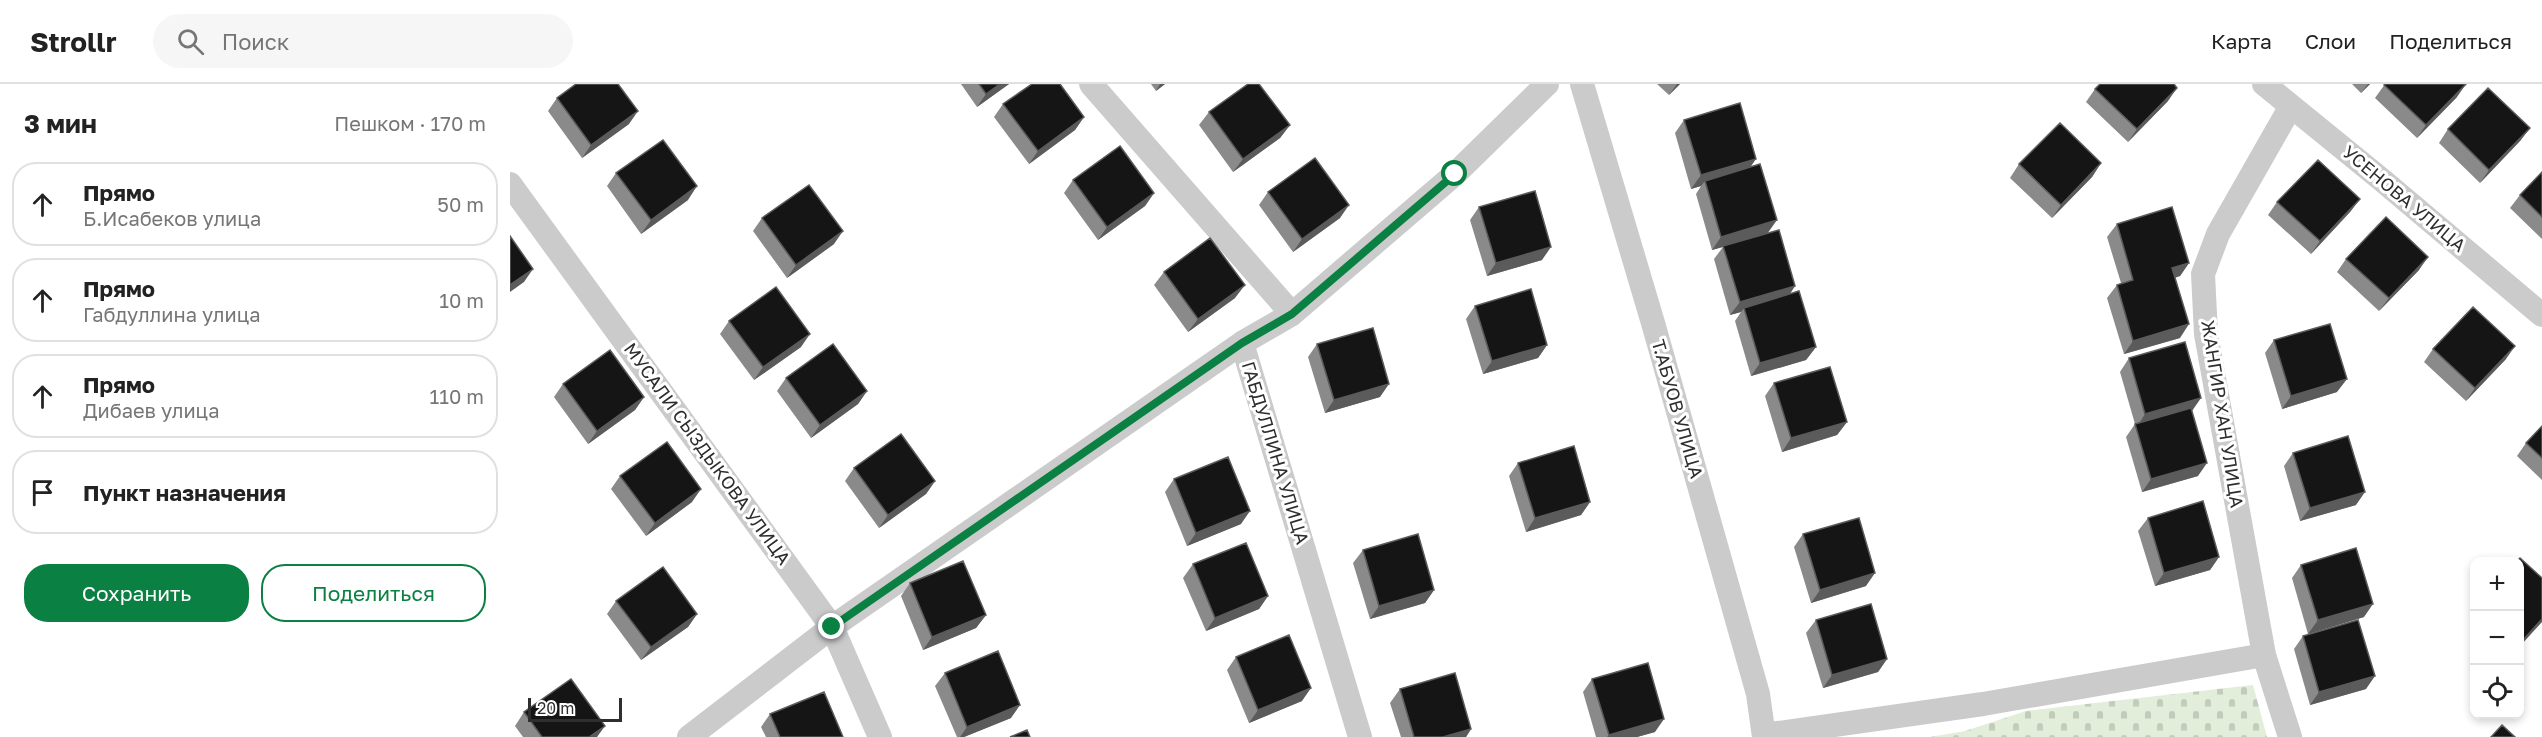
<!DOCTYPE html>
<html lang="ru">
<meta charset="utf-8">
<style>
:root{--surface:#fff;--page:#f6f6f6;--text:#222;--muted:#767676;--line:#e0e0e0;--accent:#0b8043}
body{margin:0;font-family:"Golos Text",sans-serif;background:var(--page);color:var(--text)}
.controls{position:absolute;right:18px;bottom:18px;display:grid;overflow:hidden;border-radius:12px;box-shadow:0 3px 9px #0003}
.controls button{width:54px;height:54px;display:grid;place-items:center;padding:0;border:0;border-bottom:2px solid var(--line);background:var(--surface);color:var(--text);font:30px sans-serif}
.scale{position:absolute;left:18px;bottom:15px;width:94px;box-sizing:border-box;padding-left:6px;border:3px solid #2e2e2e;border-top:0;font-size:16px;line-height:21px;white-space:nowrap;color:#2e2e2e;-webkit-text-stroke:4px #fff;paint-order:stroke}
.stop{position:absolute;width:18px;height:18px;margin:-14px;border:4px solid #0b8043;border-radius:50%;background:#fff}
.stop.end{background:#0b8043;border-color:#fff;box-shadow:0 2px 6px #0008}
.list{margin:0;padding:0;list-style:none}
h2{display:flex;justify-content:space-between;align-items:center;height:78px;margin:0;padding:0 24px;font-size:26px}
h2 small{font-size:20px;font-weight:400;color:var(--muted)}
.list li{display:grid;grid-template-columns:39px 1fr auto;gap:18px;align-items:center;box-sizing:border-box;height:84px;margin:0 12px 12px;padding:0 12px;border:2px solid var(--line);border-radius:24px}
.list b{display:block;font-size:22px;white-space:nowrap}
.list p{margin:0;font-size:20px;white-space:nowrap;color:var(--muted)}
.list em{font-size:20px;font-style:normal;color:var(--muted)}
.actions{display:flex;gap:12px;padding:18px 24px}
.actions a{flex:1;padding:14px 0;border:2px solid var(--accent);border-radius:24px;text-align:center;font-size:21px;color:var(--accent)}
.actions .main{background:var(--accent);color:#fff}
.icon{flex:none;width:33px;height:33px;fill:none;stroke:currentColor;stroke-width:2;stroke-linecap:round;stroke-linejoin:round}
.map{position:relative;flex:none;width:2032px;height:653px;overflow:hidden}
header{display:flex;align-items:center;gap:36px;box-sizing:border-box;height:84px;padding:0 30px;background:var(--surface);border-bottom:2px solid var(--line)}
header strong{font-size:28px}
nav{display:flex;gap:33px;margin-inline-start:auto;font-size:21px}
.search{width:420px;height:54px;background:var(--page);display:flex;align-items:center;gap:15px;box-sizing:border-box;padding:0 21px;border-radius:33px;color:var(--muted);font-size:22px}
main{display:flex}
aside{flex:1;background:var(--surface)}
.map>svg:first-child{display:block}
.cemetery{fill:url(#cemetery-stones)}
.lines{fill:none;stroke-linecap:round;stroke-linejoin:round}
.street{stroke:#cbcbcb;stroke-width:24}
.wall{fill:#8a8a8a}
.shaded-wall{fill:#5b5b5b}
.building{fill:#151515;stroke:#5b5b5b;stroke-width:1.5}
.route{stroke:#0b8043;stroke-width:8}
.labels{text-anchor:middle;stroke-width:6;stroke-linejoin:round;paint-order:stroke}
.street-label{font-size:18px;fill:#2e2e2e;stroke:#fff}
</style>
<header>
<strong>Strollr</strong>
<div class="search"><svg class="icon" aria-label="search" viewBox="0 0 24 24"><circle cx="10" cy="10" r="6"/><path d="M15 15l6 6"/></svg>Поиск</div>
<nav><a>Карта</a><a>Слои</a><a>Поделиться</a></nav>
</header>
<main>
<aside>
<h2>3 мин<small>Пешком · 170 m</small></h2>
<ul class="list">
<li><svg class="icon" aria-label="ahead" viewBox="0 0 24 24"><path d="M12 20V5M6 11l6-6 6 6"/></svg><div><b>Прямо</b><p>Б.Исабеков улица</p></div><em>50 m</em></li>
<li><svg class="icon" aria-label="ahead" viewBox="0 0 24 24"><path d="M12 20V5M6 11l6-6 6 6"/></svg><div><b>Прямо</b><p>Габдуллина улица</p></div><em>10 m</em></li>
<li><svg class="icon" aria-label="ahead" viewBox="0 0 24 24"><path d="M12 20V5M6 11l6-6 6 6"/></svg><div><b>Прямо</b><p>Дибаев улица</p></div><em>110 m</em></li>
<li><svg class="icon" aria-label="arrive" viewBox="0 0 24 24"><path d="M6 21V4h12l-3 4 3 4H6"/></svg><div><b>Пункт назначения</b></div></li>
</ul>
<div class="actions"><a class="main">Сохранить</a><a>Поделиться</a></div>
</aside>
<div class="map">
<svg width="2032" height="653" viewBox="0 0 2032 653">
<defs>
<pattern id="cemetery-stones" width="16" height="16" patternUnits="userSpaceOnUse" patternTransform="scale(1.5)"><rect width="16" height="16" fill="#e2edda"/><path d="M2 7V4a2 2 0 0 1 4 0v3zM10 15v-3a2 2 0 0 1 4 0v3z" fill="#c2ccbb"/></pattern>
</defs>
<rect width="100%" height="100%" fill="#fff"/>
<path class="cemetery" d="M1743 601 1757 653H1420L1455 647 1516 627Z"/>
<g class="lines">
<path class="street" d="M581 0 782 230 732 259 850 653
M1072 0 1143 239 1248 610 1254 653
M1754 0 1872 96 2032 231
M0 100 322 543 370 653
M782 230 945 90 1037 0
M1254 651 1473 620 1754 571
M179 653 322 543 732 259
M1780 653 1754 571 1696 250 1693 190 1708 150 1781 22"/>
</g>
<path class="wall" d="M451 0H499L467 23Z
M641 0H655L646 7Z
M1147 0H1170L1159 11Z
M1842 0H1860L1851 9Z
M1875 0 1947 13 1907 54 1865 14Z
M1585 5 1658 17 1618 58 1576 18Z
M47 14 119 40 72 74 38 27Z
M493 20 574 33 565 46 519 80 484 33Z
M699 28 780 41 770 54 723 88 689 41Z
M1174 36 1241 83 1258 149 1285 202 1280 210 1306 263 1296 276 1241 292 1225 237 1231 228 1220 231 1204 175 1213 163 1202 166 1186 110 1191 102 1181 105 1165 49Z
M2020 44 2010 57 1970 99 1929 59 1938 45Z
M1591 79 1582 93 1542 134 1500 94 1509 80Z
M2032 88V155L2000 124 2010 111Z
M106 89 178 116 131 150 97 102Z
M563 96 644 109 635 122 588 156 554 109Z
M758 108 830 134 783 168 749 121Z
M1850 115 1840 128 1801 170 1758 131 1767 118Z
M969 123 1032 176 977 192 960 136Z
M252 134 324 160 277 194 243 147Z
M1607 140 1679 179 1670 192 1665 194 1670 254 1614 270 1597 214 1607 201 1611 199 1597 153Z
M1836 175 1909 186 1869 227 1827 188Z
M654 188 725 214 678 248 644 201Z
M965 222 1037 261 1028 274 973 290 956 235Z
M219 237 291 263 244 296 210 250Z
M1764 256 1827 308 1772 325 1755 269Z
M807 260 870 313 815 329 798 273Z
M1923 265 1996 275 1956 317 1914 278Z
M1619 274 1682 327 1688 392 1632 408 1616 353 1625 340 1610 288Z
M276 294 357 307 348 320 301 354 267 307Z
M1264 299 1337 338 1327 351 1272 368 1255 312Z
M53 300 134 313 125 326 78 360 44 313Z
M2032 342V396L2007 372 2016 359Z
M1783 369 1846 421 1790 437 1774 382Z
M1008 379 1080 418 1071 431 1016 448 999 392Z
M344 384 425 397 416 410 369 444 335 397Z
M110 392 182 418 136 452 101 405Z
M664 395 731 440 677 462 655 408Z
M1638 434 1709 473 1700 486 1645 502 1628 447Z
M1293 450 1356 502 1301 519 1284 463Z
M853 466 924 506 915 519 860 535 843 479Z
M683 480 758 512 749 525 696 547 673 494Z
M1791 481 1854 533 1798 550 1782 494Z
M400 499 476 531 466 544 413 566 391 512Z
M106 517 187 530 178 543 131 576 97 530Z
M1306 536 1377 575 1368 588 1313 604 1296 549Z
M1793 552 1856 605 1800 621 1784 565Z
M726 573 792 617 739 639 717 586Z
M435 589 501 634 454 653H447L425 602Z
M1082 595 1145 648 1127 653H1086L1073 608Z
M890 605 961 645 956 653H891L880 619Z
M14 628 87 653H13L5 642Z
M260 630 333 653H256L251 643Z"/>
<path class="shaded-wall" d="M490 0H499L467 23 476 10Z
M650 0H655L646 7Z
M1167 0H1170L1159 11Z
M1858 0H1860L1851 9Z
M1956 0 1947 13 1907 54 1916 41Z
M1667 4 1658 17 1618 58 1627 45Z
M128 27 119 40 72 74 81 61Z
M574 33 565 46 519 80 528 67Z
M780 41 770 54 723 88 733 75Z
M2020 44 2010 57 1970 99 1979 86Z
M1246 75 1237 88 1195 97 1191 102 1181 105 1191 91Z
M1591 79 1582 93 1542 134 1551 121Z
M187 102 178 116 131 150 141 136Z
M644 109 635 122 588 156 597 143Z
M1850 115 1840 128 1801 170 1810 157Z
M839 121 830 134 783 168 792 155Z
M1267 136 1257 150 1202 166 1211 153Z
M333 147 324 160 277 194 286 181Z
M1041 163 1032 176 977 192 986 179Z
M1918 173 1909 186 1869 227 1879 214Z
M1679 179 1670 192 1653 197 1662 184Z
M23 185 14 198 0 208V201Z
M735 201 725 214 678 248 688 235Z
M1285 202 1276 215 1234 224 1231 228 1220 231 1230 218Z
M1679 240 1670 254 1614 270 1623 257Z
M300 250 291 263 244 296 253 283Z
M1037 261 1028 274 973 290 982 277Z
M2005 262 1996 275 1956 317 1965 304Z
M1306 263 1296 276 1241 292 1250 279Z
M1837 295 1827 308 1772 325 1781 312Z
M879 300 870 313 815 329 824 316Z
M357 307 348 320 301 354 310 341Z
M134 313 125 326 78 360 87 347Z
M1691 314 1682 327 1626 344 1635 330Z
M1337 338 1327 351 1272 368 1281 354Z
M1697 379 1688 392 1632 408 1641 395Z
M425 397 416 410 369 444 378 431Z
M191 405 182 418 136 452 145 439Z
M1855 408 1846 421 1790 437 1800 424Z
M1080 418 1071 431 1016 448 1025 434Z
M740 427 731 440 677 462 686 449Z
M1709 473 1700 486 1645 502 1654 489Z
M1365 489 1356 502 1301 519 1310 506Z
M924 506 915 519 860 535 869 522Z
M758 512 749 525 696 547 705 534Z
M1863 520 1854 533 1798 550 1808 536Z
M187 530 178 543 131 576 141 563Z
M476 531 466 544 413 566 422 553Z
M2032 535V538L2010 562V560L2013 556Z
M1377 575 1368 588 1313 604 1322 591Z
M1865 592 1856 605 1800 621 1809 608Z
M801 604 792 617 739 639 748 626Z
M510 621 501 634 454 653H450L457 643Z
M1154 635 1145 648 1127 653H1097L1099 651Z
M95 642 87 653H79Z
M961 645 956 653H933Z"/>
<path class="building" d="M66 0H108L128 27 81 61 47 14Z
M469 0H490L476 10Z
M522 0H550L574 33 528 67 493 20Z
M738 0H749L780 41 733 75 699 28Z
M1590 0H1664L1667 4 1627 45 1585 5Z
M1875 0H1956L1916 41 1874 1Z
M1978 4 2020 44 1979 86 1938 45Z
M1230 19 1246 75 1191 91 1174 36Z
M1550 39 1591 79 1551 121 1509 80Z
M153 56 187 102 141 136 106 89Z
M610 62 644 109 597 143 563 96Z
M805 74 839 121 792 155 758 108Z
M1808 76 1850 115 1810 157 1767 118Z
M1250 80 1267 136 1211 153 1195 97Z
M2032 88V133L2010 111Z
M299 101 333 147 286 181 252 134Z
M1025 107 1041 163 986 179 969 123Z
M1662 123 1679 179 1662 184 1679 240 1623 257 1607 201 1623 196 1607 140Z
M1876 133 1918 173 1879 214 1836 175Z
M1269 146 1285 202 1230 218 1213 162Z
M0 152 23 185 0 201Z
M700 154 735 201 688 235 654 188Z
M266 203 300 250 253 283 219 237Z
M1021 205 1037 261 982 277 965 222Z
M1289 207 1306 263 1250 279 1234 224Z
M1963 223 2005 262 1965 304 1923 265Z
M1820 240 1837 295 1781 312 1764 256Z
M863 244 879 300 824 316 807 260Z
M1675 258 1691 314 1635 330 1619 274Z
M323 260 357 307 310 341 276 294Z
M100 266 134 313 87 347 53 300Z
M1320 283 1337 338 1281 354 1264 299Z
M1681 324 1697 379 1641 395 1625 340Z
M2032 342V374L2016 359Z
M391 350 425 397 378 431 344 384Z
M1838 352 1855 408 1800 424 1783 369Z
M157 358 191 405 145 439 110 392Z
M1064 362 1080 418 1025 434 1008 379Z
M718 373 740 427 686 449 664 395Z
M1693 417 1709 473 1654 489 1638 434Z
M1349 434 1365 489 1310 506 1293 450Z
M908 450 924 506 869 522 853 466Z
M736 459 758 512 705 534 683 480Z
M1846 464 1863 520 1808 536 1791 481Z
M2010 474 2032 494V535L2013 556 2010 553V477H2007Z
M453 477 476 531 422 553 400 499Z
M153 483 187 530 141 563 106 517Z
M1361 520 1377 575 1322 591 1306 536Z
M1848 536 1865 592 1809 608 1793 552Z
M779 551 801 604 748 626 726 573Z
M488 567 510 621 457 643 435 589Z
M1138 579 1154 635 1099 651 1082 595Z
M945 589 961 645 933 653H904L890 605Z
M61 595 95 642 79 653H32L14 628Z
M314 608 333 653H270L260 630Z
M1992 641 2005 653H1981Z
M517 646 520 653H500Z"/>
<g class="lines">
<path class="route" d="M322 543 732 259 782 230 945 90"/>
</g>
<g class="labels">
<g class="street-label">
<text transform="translate(1894 115) rotate(40)" y="6">УСЕНОВА УЛИЦА</text>
<text transform="translate(1167 325) rotate(74)" y="6">Т.АБУОВ УЛИЦА</text>
<text transform="translate(1712 330) rotate(81)" y="6">ЖАНГИР ХАН УЛИЦА</text>
<text transform="translate(765 369) rotate(73)" y="6">ГАБДУЛЛИНА УЛИЦА</text>
<text transform="translate(197 370) rotate(54)" y="6">МУСАЛИ СЫЗДЫКОВА УЛИЦА</text>
</g>
</g>
</svg>
<div class="controls">
<button>+</button>
<button>−</button>
<button><svg class="icon" aria-label="locate" viewBox="0 0 24 24"><circle cx="12" cy="12" r="6"/><path d="M12 2v4M12 18v4M2 12h4M18 12h4"/></svg></button>
</div>
<div class="scale">20 m</div>
<div class="stop" style="left:945px;top:90px"></div>
<div class="stop end" style="left:322px;top:543px"></div>
</div>
</main>
